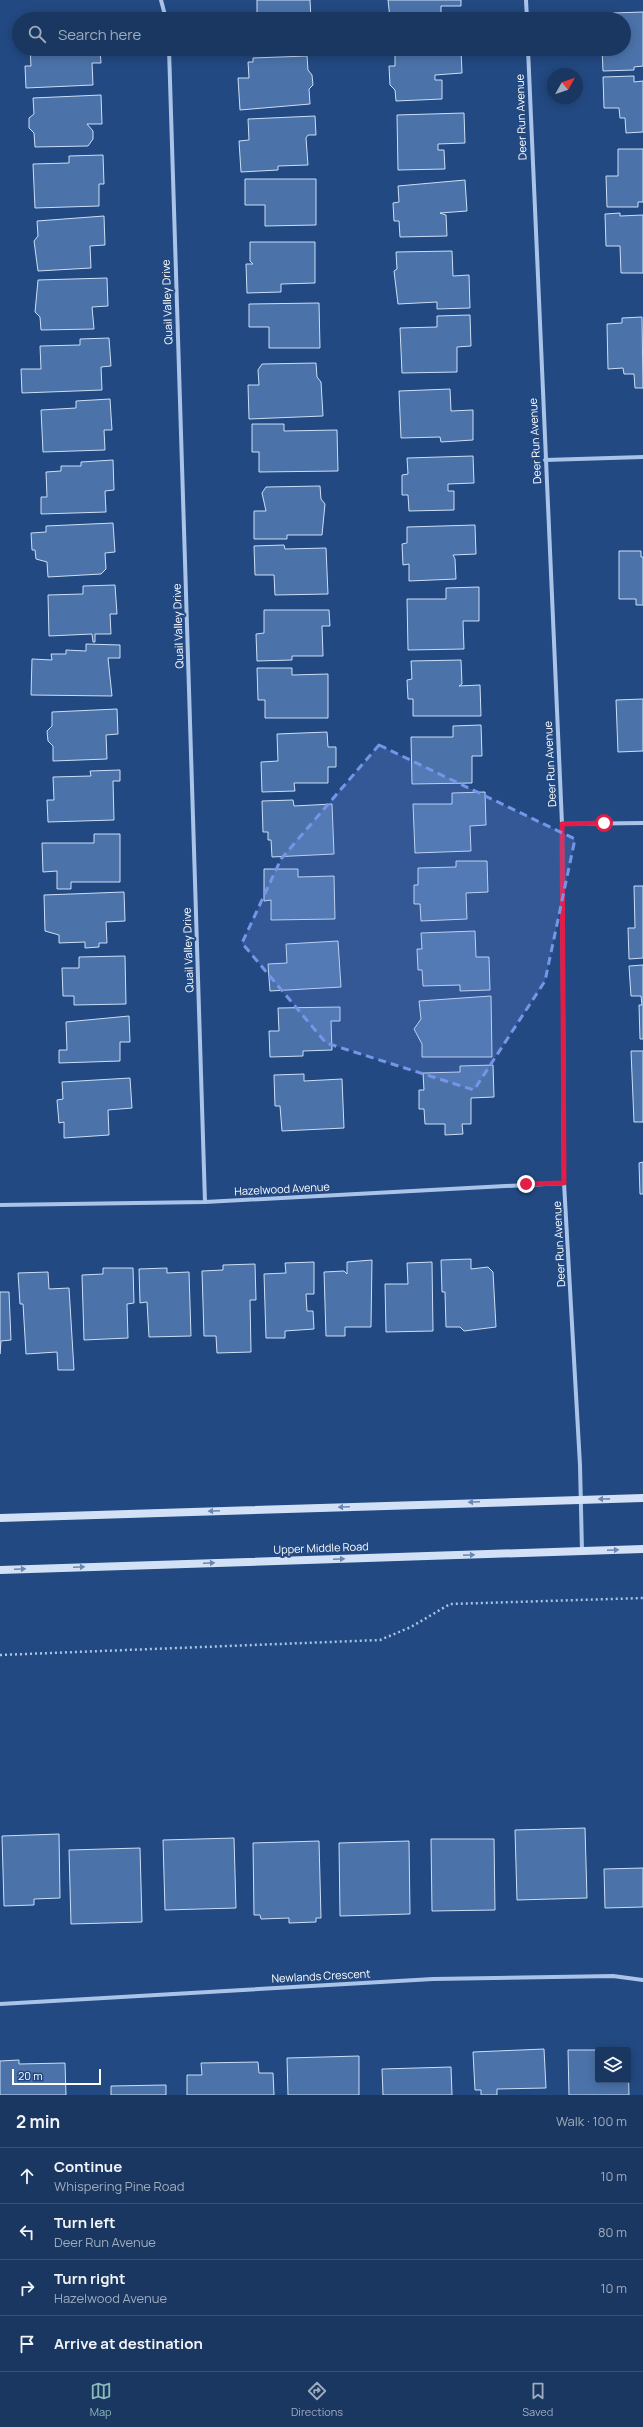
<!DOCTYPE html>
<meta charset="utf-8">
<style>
:root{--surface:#1a3761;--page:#27426a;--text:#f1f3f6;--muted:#9facbd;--line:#385176;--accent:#8bbbb9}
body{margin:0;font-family:Manrope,sans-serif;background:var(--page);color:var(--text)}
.controls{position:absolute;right:12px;bottom:12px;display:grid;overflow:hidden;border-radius:4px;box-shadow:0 2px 10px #0003}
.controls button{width:36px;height:36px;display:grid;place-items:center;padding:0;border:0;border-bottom:1px solid var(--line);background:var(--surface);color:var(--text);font:20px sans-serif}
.compass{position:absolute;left:547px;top:68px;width:36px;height:36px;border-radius:50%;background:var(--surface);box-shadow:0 2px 10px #0003;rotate:50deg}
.scale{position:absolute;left:12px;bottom:10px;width:89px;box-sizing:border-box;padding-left:4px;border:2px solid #fff;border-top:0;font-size:11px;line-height:14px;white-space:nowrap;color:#fff;-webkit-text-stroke:3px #224981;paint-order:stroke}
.stop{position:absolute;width:12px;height:12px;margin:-9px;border:3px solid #e11d48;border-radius:50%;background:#fff}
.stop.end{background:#e11d48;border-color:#fff;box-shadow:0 1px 4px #0008}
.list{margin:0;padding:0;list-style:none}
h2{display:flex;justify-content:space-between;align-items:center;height:52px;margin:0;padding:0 16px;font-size:17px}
h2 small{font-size:13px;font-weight:400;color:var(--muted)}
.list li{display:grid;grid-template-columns:26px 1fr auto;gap:12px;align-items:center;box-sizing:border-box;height:56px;padding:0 16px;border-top:1px solid var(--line)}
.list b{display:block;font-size:15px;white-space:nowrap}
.list p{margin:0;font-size:13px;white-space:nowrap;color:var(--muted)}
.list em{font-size:13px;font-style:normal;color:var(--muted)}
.icon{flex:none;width:22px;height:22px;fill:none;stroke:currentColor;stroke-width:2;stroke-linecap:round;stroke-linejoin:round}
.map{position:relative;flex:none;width:643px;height:2095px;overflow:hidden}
.search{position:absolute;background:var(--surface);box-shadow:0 2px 10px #0003;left:12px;right:12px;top:12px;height:44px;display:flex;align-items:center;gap:10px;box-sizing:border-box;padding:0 14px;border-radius:22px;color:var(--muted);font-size:15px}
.sheet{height:276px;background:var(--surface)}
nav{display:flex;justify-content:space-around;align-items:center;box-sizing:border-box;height:56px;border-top:1px solid var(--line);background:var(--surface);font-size:11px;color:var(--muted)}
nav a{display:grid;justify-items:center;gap:2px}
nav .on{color:var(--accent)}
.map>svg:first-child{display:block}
.building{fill:#4b73aa;stroke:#ccdef6}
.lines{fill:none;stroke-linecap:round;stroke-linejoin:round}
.path{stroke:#a9c4e8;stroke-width:2.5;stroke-dasharray:2 3;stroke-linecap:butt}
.street{stroke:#a9c4e8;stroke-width:4}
.secondary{stroke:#d3e1f6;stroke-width:8}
.oneway{fill:#6986b0}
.route{stroke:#e11d48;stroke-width:5}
.marked{fill:#7795e8;fill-opacity:0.2;stroke:#7795e8;stroke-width:3;stroke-dasharray:8 5;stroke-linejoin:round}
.labels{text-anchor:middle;stroke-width:4;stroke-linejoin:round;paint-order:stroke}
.street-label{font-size:11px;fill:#fff;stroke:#224981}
</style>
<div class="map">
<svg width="643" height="2095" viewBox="0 0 643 2095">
<rect width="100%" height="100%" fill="#224981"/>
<path class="building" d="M257 0H310L311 19H238V17H257Z
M388 0H461V6H441V19H390Z
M643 12V66L634 67V70L603 71 602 49H624V19H614L613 13Z
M30 49H100L101 63H92L93 85 26 88 25 66H31Z
M395 49H461L462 73 435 75V80H442V99L396 101 395 90 390 85 389 66H395Z
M307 56 308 70 312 75 313 85 309 89 310 104 240 110 238 78H249L248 62H253V58Z
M634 76V82L643 81V132L626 133 625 118H620L619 108H604L603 77Z
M101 95 102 124H87L93 131V139L88 146 35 147 34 133 29 128V118L34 114 33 98Z
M464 113 465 143 438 144V150H444L445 169 398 170 397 115Z
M315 116 316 135H308L306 138 308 165 278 166V170L241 172 239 141 249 140 248 119Z
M618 149H643V202H638V207H607L606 176H618Z
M103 155 104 184H99V206L35 208 33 164 69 163V156Z
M245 179H316V225L265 226V205H245Z
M465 180 467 211 440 213 446 215 447 236 400 237 399 221H394L393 203 399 202 398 186Z
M620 213V216L643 215V273H621L620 246H606L605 214Z
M104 216 105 245 90 246 91 268 38 271 34 241 38 236 37 221Z
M250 242H315V283L281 284V292L247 293 246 264H253L250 261Z
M452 251 453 276 469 275 470 308 437 309V302L398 304 394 271 397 269 396 252Z
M107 278 108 306 92 307 94 329 41 330 40 317 35 312 38 280Z
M319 303 320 348H269V327H249V304Z
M470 315 471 346 457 347V372L402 373 400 328 437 327V316Z
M642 317 643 388H635L634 374H624L623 368 608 369 607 324 622 323V318Z
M109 338 111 366 101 367 102 390 22 393 21 369H41L40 346 80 345V339Z
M316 363 317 377 321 382 323 416 249 419 248 385H259L258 370 262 364Z
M450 389 451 411 473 410V440L441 442 440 437 401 438 399 391Z
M110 399 112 430H104L105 450 43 452 41 410 76 408V401Z
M252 424H284V431L337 430 338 471 259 472V452H252Z
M473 456 474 483 448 484V491H454V510L409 511 408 495H402V475L408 474 407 458Z
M113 460 114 490 105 491 106 512 41 514V497H47L46 472 61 471V466H81V462Z
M320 486 321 499 325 504 322 535H287V539H254V511H266L262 493 266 487Z
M113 523 115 552 105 553 106 569 101 574 48 577 47 562 36 559 35 550H32L31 533 46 532V526Z
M475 525 476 554 453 555 455 559 456 579 409 581V564L403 565 402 544 407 543V527Z
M284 545 285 549 326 548 328 594 275 595 274 575H255L254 546Z
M619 551H641V557H643V605H636V599H619Z
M115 585 117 614H110L111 634H95V642H93L92 634 49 636 48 595 83 594V586Z
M479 587V621H463L464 649 408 650 407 599H446V588Z
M264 610H329L330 626H322L323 656H292V660L257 661 256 634 264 633Z
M86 644 120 645V658H108L112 696 31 695 32 659 52 660 51 654H66V650L86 651Z
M461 660 462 684 459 686 480 685 481 716H413V699H408L407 680 412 679 411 661Z
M257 668H292V675L328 674V718H265V700H258Z
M643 699V751L618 752 616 700Z
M117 709 118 734 106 735 107 759 53 761V746L48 741 47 731 52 726V712Z
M481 725 482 756H472V783L412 784 411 737H453V726Z
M327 732 328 747H336V767H328V783H294L295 791 262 792 261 762 278 761 277 734Z
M120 770V781H113L114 820 48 822 47 800H54L53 777 91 776 90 771Z
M485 792 486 825 470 826 471 851 415 853 413 804H452V793Z
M293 800 294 806 332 804 334 854 272 857 271 840H268V832H263L262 801Z
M94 834H120V882H71V889H57V871L43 872 42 843H94Z
M456 861H487L488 892 466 893 467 919 421 921 420 904H414V885H418V868L456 867Z
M264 869H298V877L334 876 335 919 271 920V900L264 901Z
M634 886H643V958L629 959 628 928H635Z
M124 892 125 921 106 922 107 943H99V947L85 948V942L59 943V935L45 931 44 895Z
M475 931 476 957H489L490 990 460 991V985L423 986 422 970H418L417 949H422L421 933Z
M338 941 341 987 270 991 268 964 287 963 286 944Z
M125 956 126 1004 74 1005V996H63L62 968H79V957Z
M643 965V1039H640L639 1005H642L641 996H631L629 966Z
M491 996 492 1057H422V1044L414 1029 421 1019 419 1001Z
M340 1007V1021H331L332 1050 303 1051V1056L270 1057 269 1031H279L278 1008Z
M129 1016 130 1042H120V1061L59 1063V1050H67L66 1022Z
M631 1051H643V1122H634Z
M493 1065 494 1097 471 1098V1124H462L463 1134 445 1135V1124H425L424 1109H419V1090H424L423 1073 460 1072V1066Z
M304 1074V1081L342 1079 344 1128 282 1131 280 1106H275L274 1075Z
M130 1078 132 1108 108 1110 109 1135 64 1138V1122L59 1123 57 1100 63 1099 62 1082Z
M643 1162V1194H640L639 1163Z
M471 1259V1269L488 1267 493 1272 496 1327 464 1331 460 1327H446L445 1292H442L441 1260Z
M372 1260 371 1327H345V1336H326L324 1272 344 1271 347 1274V1262Z
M314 1262V1294H306L307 1311H313L314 1329 285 1331V1338H266L264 1274 286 1273 285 1263Z
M432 1262 433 1331 386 1332 385 1284H408L407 1263Z
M255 1264 256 1300H250L251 1352 217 1353 216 1336H204L202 1271 223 1270V1265Z
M103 1268H133L134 1303 127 1304 128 1338 84 1340 82 1275 103 1274Z
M167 1268V1273L189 1272 191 1336 149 1337 147 1302 140 1303 139 1269Z
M48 1272 49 1289 69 1288 74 1370H58L57 1352 26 1354 23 1304H20L18 1273Z
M0 1292H9L11 1340 1 1341 0 1354Z
M585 1828 587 1898 517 1900 515 1830Z
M59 1834 60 1898 34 1899V1905L4 1906 2 1836Z
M234 1838 236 1908 165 1910 163 1840Z
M431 1839H494L495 1910 432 1911Z
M319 1841 321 1918H316V1922L289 1923V1918L261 1919 260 1915H254L253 1843Z
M409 1841 410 1914 340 1916 339 1843Z
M140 1848 142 1922 71 1924 69 1850Z
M643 1868V1907L605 1908 604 1869Z
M544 2049 546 2088 497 2089V2095H481V2090H475L473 2052Z
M568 2050H600H598V2080H628V2059L629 2095H569Z
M359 2056V2095H288L287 2058Z
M19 2060V2064L65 2063 66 2095H0V2061Z
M258 2062 259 2073H273L274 2095H187V2075H202L201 2063Z
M451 2067 452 2095H383L382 2069Z
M166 2085V2095H111V2086Z"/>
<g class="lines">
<path class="path" d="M0 1655 380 1640 411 1627 450 1604 643 1598"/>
<path class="street" d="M161 0 166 19
M526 0 527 19
M169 49 205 1202
M528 49 562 824 564 1183 580 1465 582 1551
M545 460 643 457
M562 824 643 823
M0 1205 205 1202 564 1183
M0 2004 433 1979 613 1976 643 1980"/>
<path class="secondary" d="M0 1518 643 1498
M0 1570 643 1549"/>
</g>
<defs><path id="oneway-solid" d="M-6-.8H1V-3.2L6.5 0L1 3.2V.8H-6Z"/></defs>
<g class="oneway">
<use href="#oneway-solid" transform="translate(604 1499) rotate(179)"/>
<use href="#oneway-solid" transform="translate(474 1502) rotate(178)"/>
<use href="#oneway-solid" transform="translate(344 1507) rotate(178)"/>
<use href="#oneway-solid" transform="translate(214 1511) rotate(178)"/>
<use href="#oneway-solid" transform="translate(613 1550) rotate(-2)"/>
<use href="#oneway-solid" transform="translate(469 1555) rotate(-2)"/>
<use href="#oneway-solid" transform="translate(339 1559) rotate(-2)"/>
<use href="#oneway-solid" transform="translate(209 1563) rotate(-2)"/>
<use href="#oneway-solid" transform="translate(79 1567) rotate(-2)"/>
<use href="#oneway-solid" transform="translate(20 1569) rotate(-2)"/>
</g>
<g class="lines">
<path class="route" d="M526 1184 564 1183 562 824 604 823"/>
</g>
<path class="marked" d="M379 745 575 839 545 981 474 1090 326 1043 242 943 281 859Z"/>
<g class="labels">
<g class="street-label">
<text transform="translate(521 117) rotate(-92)" y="4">Deer Run Avenue</text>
<text transform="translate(167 302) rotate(-92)" y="4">Quail Valley Drive</text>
<text transform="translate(535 441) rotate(-93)" y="4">Deer Run Avenue</text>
<text transform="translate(178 626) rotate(-92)" y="4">Quail Valley Drive</text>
<text transform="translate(550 764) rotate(-93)" y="4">Deer Run Avenue</text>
<text transform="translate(188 950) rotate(-92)" y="4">Quail Valley Drive</text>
<text transform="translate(282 1189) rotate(-3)" y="4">Hazelwood Avenue</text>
<text transform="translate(559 1244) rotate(-93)" y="4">Deer Run Avenue</text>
<text transform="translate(321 1548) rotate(-2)" y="4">Upper Middle Road</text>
<text transform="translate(321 1976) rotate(-3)" y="4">Newlands Crescent</text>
</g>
</g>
</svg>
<div class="controls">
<button><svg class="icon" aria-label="layers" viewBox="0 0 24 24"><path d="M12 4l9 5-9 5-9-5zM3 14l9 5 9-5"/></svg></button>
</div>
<svg class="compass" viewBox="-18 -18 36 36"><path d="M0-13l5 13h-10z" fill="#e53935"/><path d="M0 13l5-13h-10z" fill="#9facbd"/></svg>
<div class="scale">20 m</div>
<div class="stop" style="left:604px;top:823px"></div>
<div class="stop end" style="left:526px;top:1184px"></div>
<div class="search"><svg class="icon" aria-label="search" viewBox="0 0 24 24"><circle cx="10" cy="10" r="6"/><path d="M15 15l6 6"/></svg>Search here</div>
</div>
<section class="sheet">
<h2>2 min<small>Walk · 100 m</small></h2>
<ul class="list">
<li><svg class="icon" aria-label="ahead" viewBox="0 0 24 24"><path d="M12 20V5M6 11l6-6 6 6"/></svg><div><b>Continue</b><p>Whispering Pine Road</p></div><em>10 m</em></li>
<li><svg class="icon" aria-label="left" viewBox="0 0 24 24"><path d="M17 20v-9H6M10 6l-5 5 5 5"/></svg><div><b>Turn left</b><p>Deer Run Avenue</p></div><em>80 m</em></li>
<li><svg class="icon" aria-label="right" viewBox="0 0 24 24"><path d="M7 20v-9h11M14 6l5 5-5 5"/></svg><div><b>Turn right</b><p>Hazelwood Avenue</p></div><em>10 m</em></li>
<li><svg class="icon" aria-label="arrive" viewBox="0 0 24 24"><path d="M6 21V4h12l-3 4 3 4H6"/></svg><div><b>Arrive at destination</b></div></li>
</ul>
</section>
<nav>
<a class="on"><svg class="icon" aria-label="map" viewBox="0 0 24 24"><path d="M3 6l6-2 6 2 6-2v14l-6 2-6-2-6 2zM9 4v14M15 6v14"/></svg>Map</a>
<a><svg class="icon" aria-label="directions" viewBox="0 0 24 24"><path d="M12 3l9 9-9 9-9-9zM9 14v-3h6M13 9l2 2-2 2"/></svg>Directions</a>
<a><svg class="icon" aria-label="saved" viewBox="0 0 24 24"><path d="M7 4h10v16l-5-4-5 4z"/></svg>Saved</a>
</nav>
